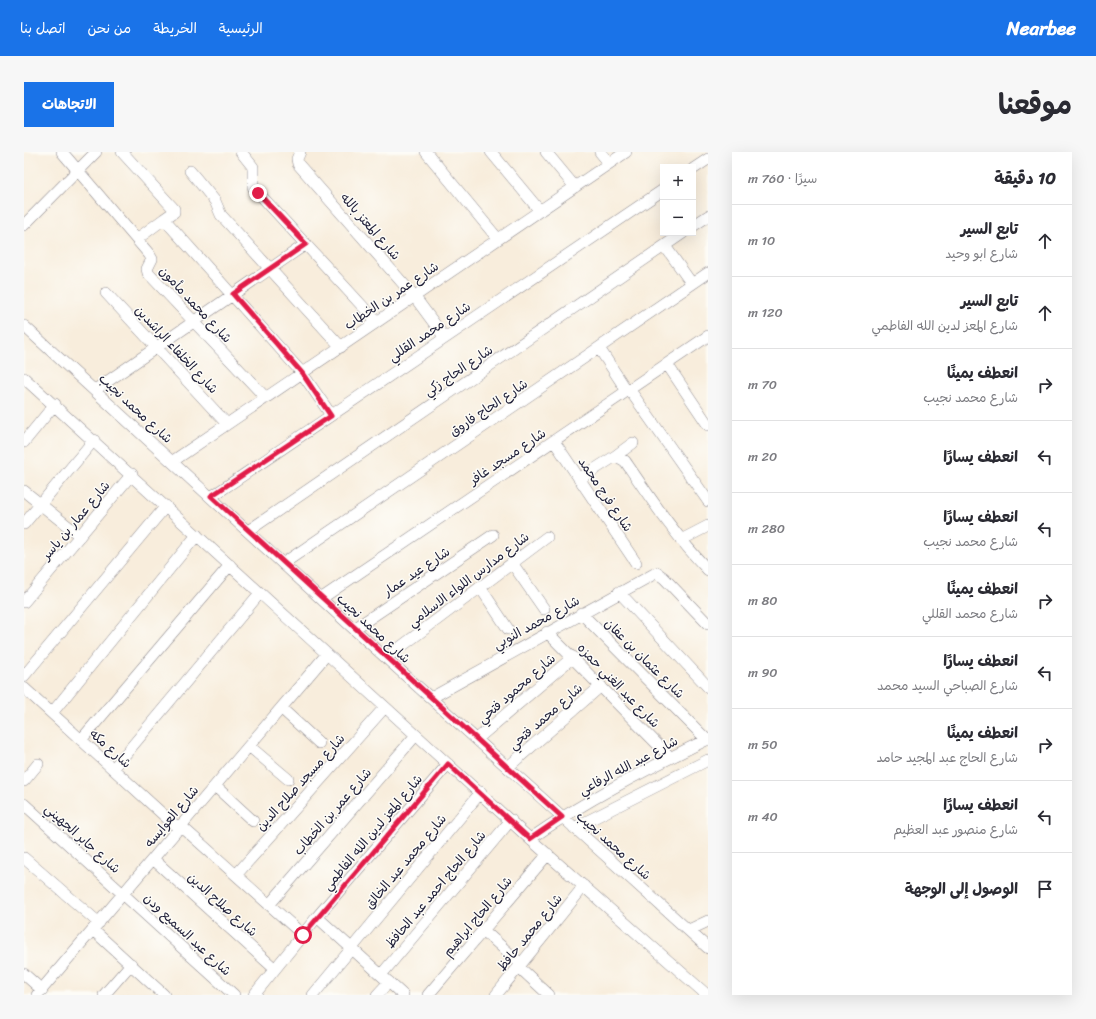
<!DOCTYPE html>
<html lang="ar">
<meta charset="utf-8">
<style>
:root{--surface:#fff;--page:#f7f7f7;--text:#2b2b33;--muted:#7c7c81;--line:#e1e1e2;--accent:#1a73e8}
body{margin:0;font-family:Sriracha,"Playpen Sans Arabic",sans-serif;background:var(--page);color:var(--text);direction:rtl}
.controls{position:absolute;right:12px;top:12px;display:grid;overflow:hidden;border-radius:0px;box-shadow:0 4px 16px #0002}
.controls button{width:36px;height:36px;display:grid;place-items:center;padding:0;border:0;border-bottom:1px solid var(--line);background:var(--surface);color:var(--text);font:20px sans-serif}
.stop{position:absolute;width:12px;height:12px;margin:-9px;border:3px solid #e11d48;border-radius:50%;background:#fff}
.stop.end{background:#e11d48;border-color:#fff;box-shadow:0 1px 4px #0008}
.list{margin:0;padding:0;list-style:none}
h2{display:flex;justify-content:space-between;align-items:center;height:52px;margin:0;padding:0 16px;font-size:17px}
h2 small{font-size:13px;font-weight:400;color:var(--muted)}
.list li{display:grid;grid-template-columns:26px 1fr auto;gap:12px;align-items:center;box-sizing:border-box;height:72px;padding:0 16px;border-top:1px solid var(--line)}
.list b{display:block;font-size:15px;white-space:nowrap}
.list p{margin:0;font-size:13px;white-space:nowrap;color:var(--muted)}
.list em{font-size:13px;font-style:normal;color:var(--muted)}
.icon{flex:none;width:22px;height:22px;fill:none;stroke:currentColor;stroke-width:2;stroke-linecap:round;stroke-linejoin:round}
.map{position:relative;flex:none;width:684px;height:843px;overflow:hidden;direction:ltr;border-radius:0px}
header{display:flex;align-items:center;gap:24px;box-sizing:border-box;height:56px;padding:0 20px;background:var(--accent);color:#fff}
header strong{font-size:19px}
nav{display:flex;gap:22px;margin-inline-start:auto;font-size:14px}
.intro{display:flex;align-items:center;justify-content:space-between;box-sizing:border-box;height:96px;padding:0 24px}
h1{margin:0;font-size:28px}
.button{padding:10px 18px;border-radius:0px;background:var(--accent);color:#fff;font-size:14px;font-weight:700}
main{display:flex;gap:24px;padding:0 24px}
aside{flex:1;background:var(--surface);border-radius:0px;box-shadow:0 4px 16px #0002}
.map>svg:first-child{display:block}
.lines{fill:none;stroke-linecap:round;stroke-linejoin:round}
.minor-casing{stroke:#8d888c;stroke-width:12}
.minor{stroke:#fff;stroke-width:11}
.route{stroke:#e11d48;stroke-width:5}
.labels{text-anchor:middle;stroke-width:3;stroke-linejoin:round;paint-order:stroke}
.street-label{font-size:13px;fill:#22223b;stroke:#fdfcf7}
</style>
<header>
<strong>Nearbee</strong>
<nav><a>الرئيسية</a><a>الخريطة</a><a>من نحن</a><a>اتصل بنا</a></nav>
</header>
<div class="intro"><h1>موقعنا</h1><a class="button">الاتجاهات</a></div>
<main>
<aside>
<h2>10 دقيقة<small>سيرًا · 760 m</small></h2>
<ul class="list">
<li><svg class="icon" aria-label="ahead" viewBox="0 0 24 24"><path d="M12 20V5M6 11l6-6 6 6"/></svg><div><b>تابع السير</b><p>شارع ابو وحيد</p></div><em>10 m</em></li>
<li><svg class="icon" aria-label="ahead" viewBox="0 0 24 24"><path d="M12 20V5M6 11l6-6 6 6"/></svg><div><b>تابع السير</b><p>شارع المعز لدين الله الفاطمي</p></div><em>120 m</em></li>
<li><svg class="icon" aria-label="right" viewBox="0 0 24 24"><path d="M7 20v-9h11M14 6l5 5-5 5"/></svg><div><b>انعطف يمينًا</b><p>شارع محمد نجيب</p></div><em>70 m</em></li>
<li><svg class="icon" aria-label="left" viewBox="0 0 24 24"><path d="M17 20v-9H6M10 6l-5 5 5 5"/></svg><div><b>انعطف يسارًا</b></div><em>20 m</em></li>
<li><svg class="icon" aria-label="left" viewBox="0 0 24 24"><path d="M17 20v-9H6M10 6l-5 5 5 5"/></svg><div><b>انعطف يسارًا</b><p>شارع محمد نجيب</p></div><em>280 m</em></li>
<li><svg class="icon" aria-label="right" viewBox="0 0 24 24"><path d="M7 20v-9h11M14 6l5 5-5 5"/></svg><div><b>انعطف يمينًا</b><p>شارع محمد القللي</p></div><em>80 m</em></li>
<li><svg class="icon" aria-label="left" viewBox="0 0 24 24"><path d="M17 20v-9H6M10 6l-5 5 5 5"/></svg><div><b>انعطف يسارًا</b><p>شارع الصباحي السيد محمد</p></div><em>90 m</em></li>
<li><svg class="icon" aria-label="right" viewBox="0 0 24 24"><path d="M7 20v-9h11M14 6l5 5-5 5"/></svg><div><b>انعطف يمينًا</b><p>شارع الحاج عبد المجيد حامد</p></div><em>50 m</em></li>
<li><svg class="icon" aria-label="left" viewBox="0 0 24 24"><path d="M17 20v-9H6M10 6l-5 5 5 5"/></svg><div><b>انعطف يسارًا</b><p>شارع منصور عبد العظيم</p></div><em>40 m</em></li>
<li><svg class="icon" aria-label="arrive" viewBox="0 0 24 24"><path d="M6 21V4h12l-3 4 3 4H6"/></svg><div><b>الوصول إلى الوجهة</b></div></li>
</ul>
</aside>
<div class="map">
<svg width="684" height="843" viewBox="0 0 684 843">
<rect width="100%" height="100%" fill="#fdfcf7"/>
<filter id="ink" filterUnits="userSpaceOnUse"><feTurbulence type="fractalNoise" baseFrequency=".025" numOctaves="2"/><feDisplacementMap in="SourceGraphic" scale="8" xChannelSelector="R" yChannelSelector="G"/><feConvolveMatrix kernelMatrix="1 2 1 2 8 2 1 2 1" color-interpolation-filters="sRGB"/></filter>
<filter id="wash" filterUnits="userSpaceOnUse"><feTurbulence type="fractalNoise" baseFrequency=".012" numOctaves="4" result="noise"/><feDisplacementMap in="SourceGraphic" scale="16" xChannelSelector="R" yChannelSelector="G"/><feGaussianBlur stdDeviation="0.9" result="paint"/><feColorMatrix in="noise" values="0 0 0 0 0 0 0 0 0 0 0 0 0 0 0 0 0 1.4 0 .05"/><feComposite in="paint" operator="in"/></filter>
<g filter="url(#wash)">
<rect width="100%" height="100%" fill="#f8eddc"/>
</g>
<g filter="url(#ink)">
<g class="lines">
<defs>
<path id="minor" d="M38 0 125 102 128 107 123 117 124 121 242 246
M98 0 150 57V60L140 67 278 221 307 263
M217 0 229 15V35L353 170
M276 0 273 7 274 12 390 144 421 186
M402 0 474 87
M467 0 516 59
M522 0 551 35
M576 0 585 11
M669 17 684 7
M166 19 191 49 197 63 317 195
M0 73 72 0
M669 74 684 64
M113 87 140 67
M641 94 668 132
M82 141 203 272
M0 174 330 477 684 796
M575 196 603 239
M643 212 684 273
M0 226 506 687 683 843
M605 237 684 349
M71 238 282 92
M530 289 612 411
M0 290 31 252
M592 304 601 309C627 347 652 385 684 418
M149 309 602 0
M555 327 590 305 609 291
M0 339 56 384
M187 345 639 38
M0 372 70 288
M224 379 659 81
M657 388 684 374
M260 411 684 121
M488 411 520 457
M456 435 484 477
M595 440 684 535
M298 446 684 184
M0 450 108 322
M557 461 683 588
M330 477 469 383
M523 480 646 605
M362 506 523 385
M0 524 142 354
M0 536 155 677
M407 546 630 422 633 421 640 426 684 472
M257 556 295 591
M28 561 173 383
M453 587 549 505
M57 588 206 413
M225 594 264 627
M484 615 577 534
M89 617 236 441
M0 629 14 612
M191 634 229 669
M0 652 210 843
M156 673 279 783
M550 676 684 608
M506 687C562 648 623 617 684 587
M0 706 75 771
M129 707 251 817
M212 723 361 555
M245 753 392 583
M293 765 379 843
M69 778 140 843
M459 778 497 812
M665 778 684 769
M495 815 525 843
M0 822 18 838
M357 823 487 668
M13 843 303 502
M80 843 107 812
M230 843 293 765 424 612
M289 843 457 640
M353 843 365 830
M404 843 524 702
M472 843 560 734"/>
</defs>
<use href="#minor" class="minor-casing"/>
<use href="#minor" class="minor"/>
</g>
</g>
<g class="lines" filter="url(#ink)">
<path class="route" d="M234 41 282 92 209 142 278 221 307 264 187 344 538 665 506 687 424 612 279 783"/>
</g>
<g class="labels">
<g class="street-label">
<text transform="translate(347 74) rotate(49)" y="5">شارع المعتز بالله</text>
<text transform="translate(367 143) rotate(-34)" y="5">شارع عمر بن الخطاب</text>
<text transform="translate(172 152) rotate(47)" y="5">شارع محمد مأمون</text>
<text transform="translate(405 179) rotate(-34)" y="5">شارع محمد القللي</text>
<text transform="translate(153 197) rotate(47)" y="5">شارع الخلفاء الراشدين</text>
<text transform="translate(434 218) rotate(-34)" y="5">شارع الحاج زكي</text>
<text transform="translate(464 255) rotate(-34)" y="5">شارع الحاج فاروق</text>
<text transform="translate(112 256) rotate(43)" y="5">شارع محمد نجيب</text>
<text transform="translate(483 304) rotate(-34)" y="5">شارع مسجد غافر</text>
<text transform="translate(582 342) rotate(56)" y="5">شارع فرج محمد</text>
<text transform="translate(51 368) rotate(-50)" y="5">شارع عمار بن ياسر</text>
<text transform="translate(392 419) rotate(-34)" y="5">شارع عيد عمار</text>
<text transform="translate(444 427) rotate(-37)" y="5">شارع مدارس اللواء الاسلامي</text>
<text transform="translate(512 470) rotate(-29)" y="5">شارع محمد النوبي</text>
<text transform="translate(350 476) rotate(43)" y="5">شارع محمد نجيب</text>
<text transform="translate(621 506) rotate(45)" y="5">شارع عثمان بن عفان</text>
<text transform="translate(595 533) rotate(46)" y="5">شارع عبد الغني حمزه</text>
<text transform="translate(492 536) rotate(-41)" y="5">شارع محمود فتحي</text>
<text transform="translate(521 564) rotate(-41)" y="5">شارع محمد فتحي</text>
<text transform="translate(87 596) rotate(42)" y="5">شارع مكه</text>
<text transform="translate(604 613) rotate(-28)" y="5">شارع عبد الله الرفاعي</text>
<text transform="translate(276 630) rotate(-48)" y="5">شارع مسجد صلاح الدين</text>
<text transform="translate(308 659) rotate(-49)" y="5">شارع عمر بن الخطاب</text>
<text transform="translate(147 664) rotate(-50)" y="5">شارع العوايسه</text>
<text transform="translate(348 680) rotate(-50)" y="5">شارع المعز لدين الله الفاطمي</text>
<text transform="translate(59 686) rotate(42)" y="5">شارع جابر الجهيني</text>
<text transform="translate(590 693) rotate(42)" y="5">شارع محمد نجيب</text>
<text transform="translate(381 709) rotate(-50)" y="5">شارع محمد عبد الخالق</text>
<text transform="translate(411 737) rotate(-50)" y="5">شارع الحاج احمد عبد الحافظ</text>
<text transform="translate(199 752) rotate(42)" y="5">شارع صلاح الدين</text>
<text transform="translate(453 764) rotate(-50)" y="5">شارع الحاج ابراهيم</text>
<text transform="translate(505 780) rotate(-51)" y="5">شارع محمد حافظ</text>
<text transform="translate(164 782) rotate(43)" y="5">شارع عبد السميع ودن</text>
</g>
</g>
</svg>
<div class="controls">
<button>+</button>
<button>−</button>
</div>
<div class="stop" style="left:279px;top:783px"></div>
<div class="stop end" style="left:234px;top:41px"></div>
</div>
</main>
